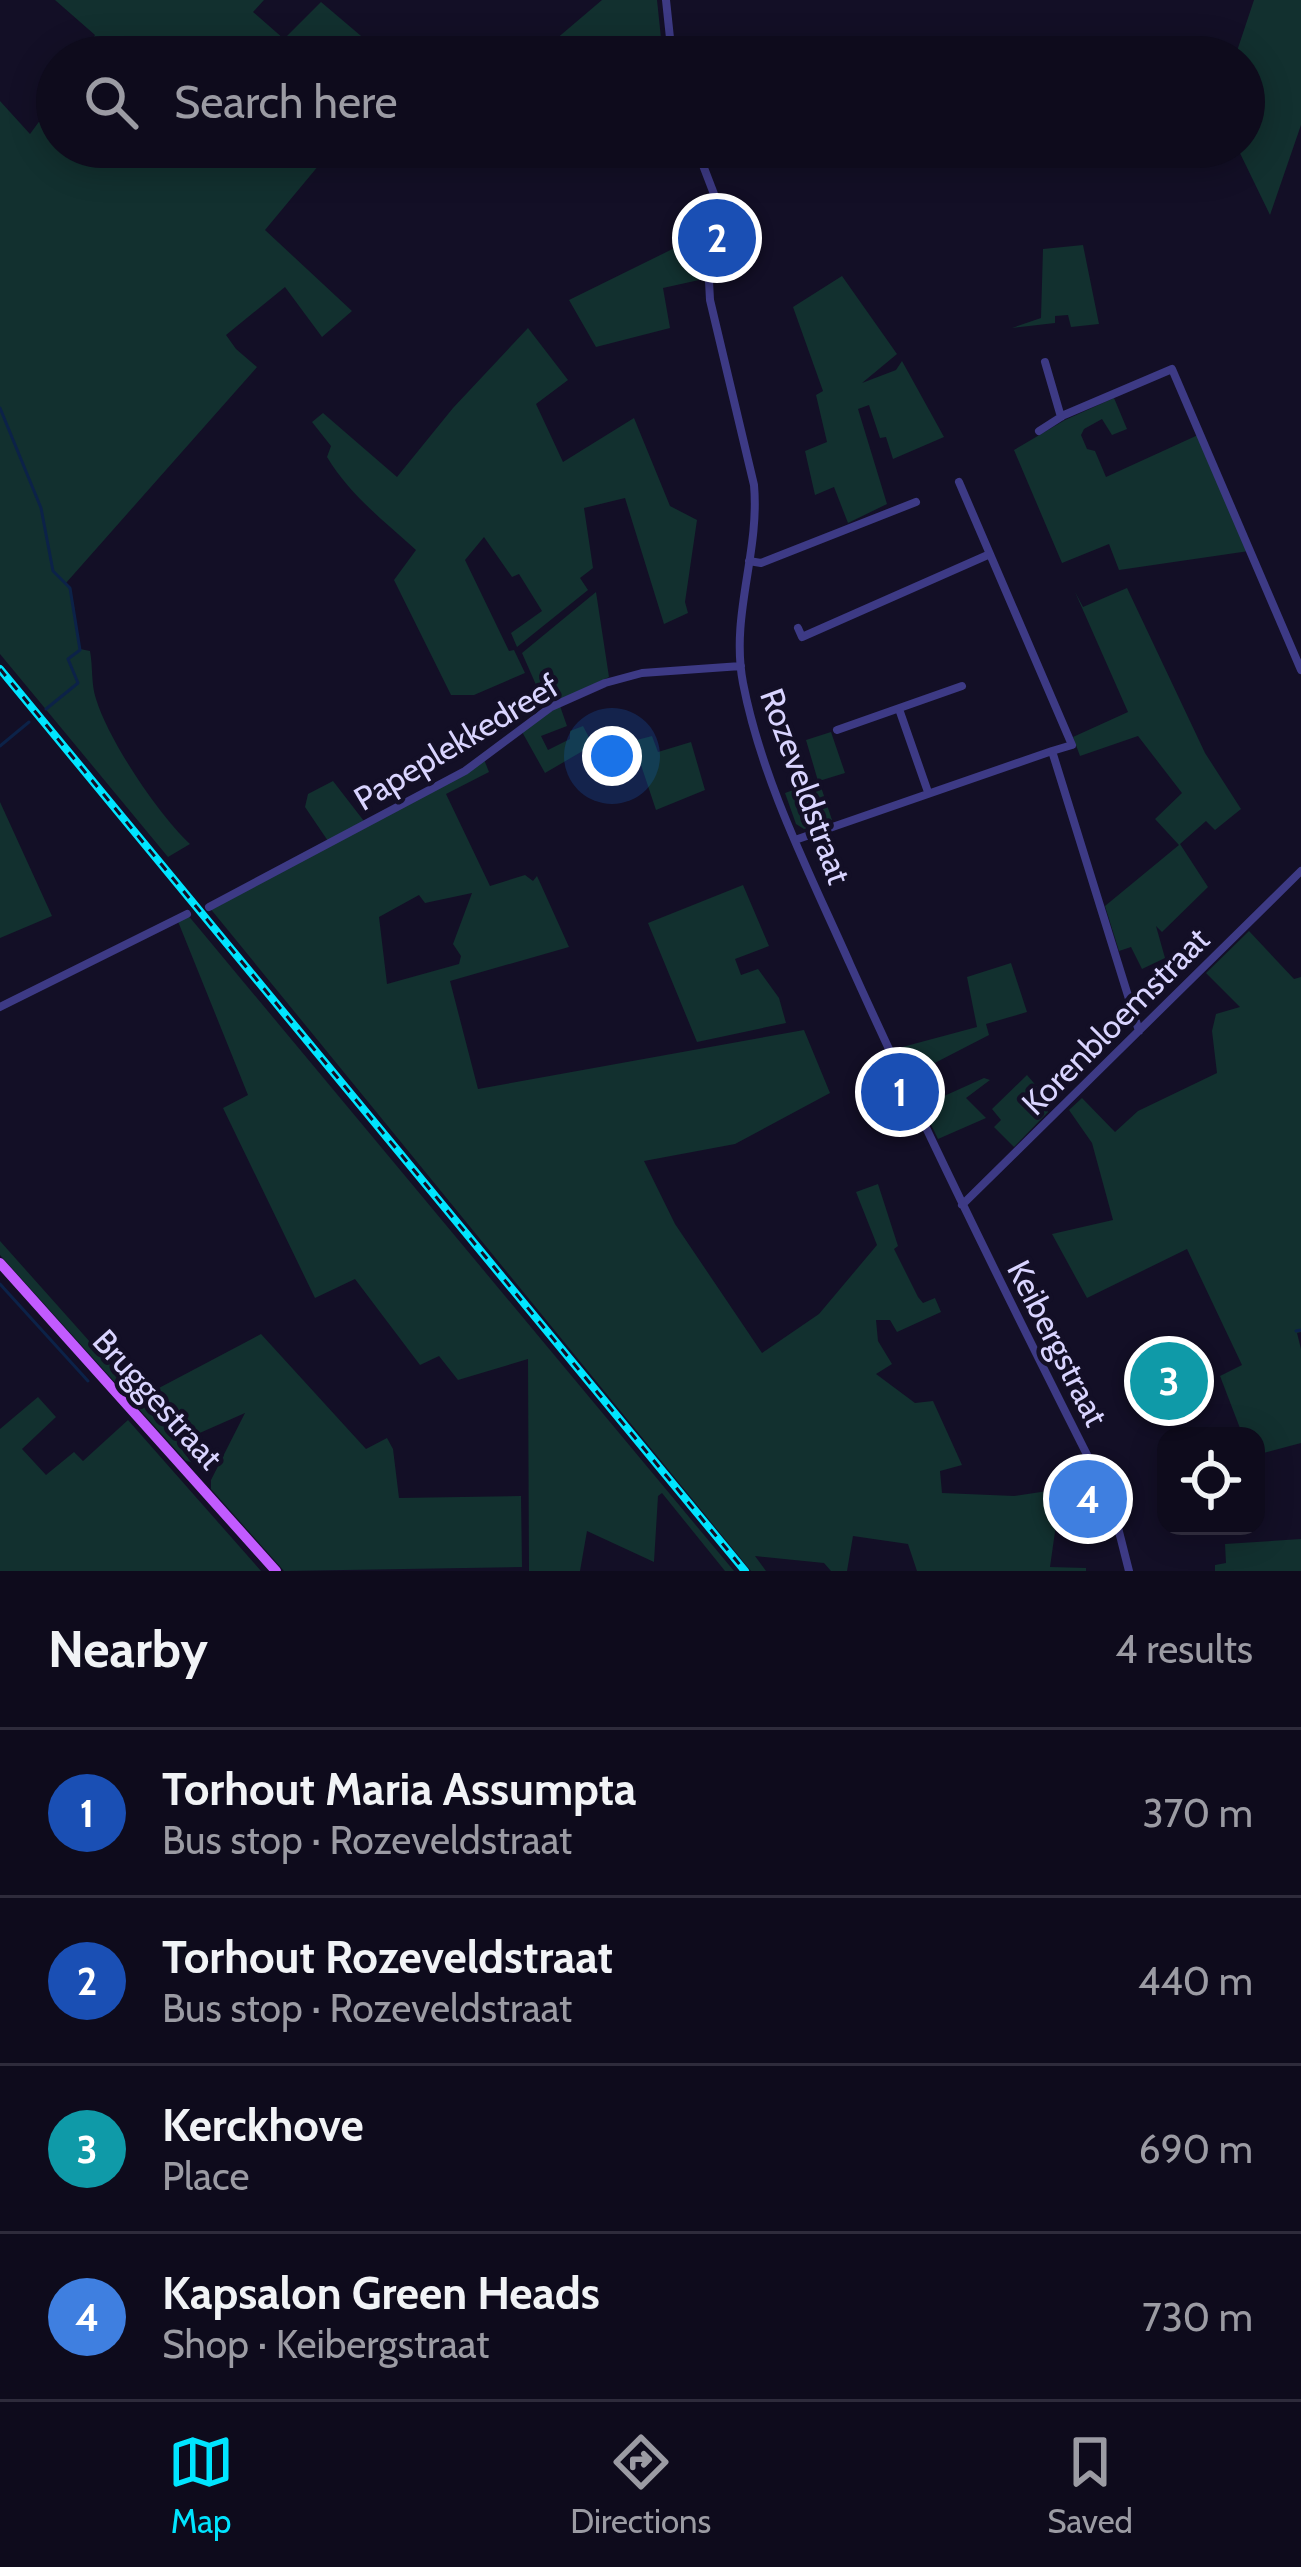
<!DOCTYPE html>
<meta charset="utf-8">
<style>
:root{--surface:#0e0b1c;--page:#171425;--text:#f1f3f6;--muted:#9b9ba3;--line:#2e2b3b;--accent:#00e5ff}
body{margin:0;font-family:Cabin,sans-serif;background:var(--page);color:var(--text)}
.controls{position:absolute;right:36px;bottom:36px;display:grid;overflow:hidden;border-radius:24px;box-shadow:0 6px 30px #0003}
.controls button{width:108px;height:108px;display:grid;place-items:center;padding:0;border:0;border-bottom:3px solid var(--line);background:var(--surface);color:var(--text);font:60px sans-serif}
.you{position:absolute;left:612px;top:756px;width:42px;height:42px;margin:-30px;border:9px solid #fff;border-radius:50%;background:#1a73e8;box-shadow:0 0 0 18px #1a73e833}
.badge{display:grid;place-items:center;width:78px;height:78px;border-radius:50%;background:var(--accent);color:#fff;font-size:39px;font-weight:700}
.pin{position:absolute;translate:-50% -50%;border:6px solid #fff;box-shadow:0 3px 12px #0006}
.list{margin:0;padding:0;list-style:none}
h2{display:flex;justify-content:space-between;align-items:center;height:156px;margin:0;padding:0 48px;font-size:51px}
h2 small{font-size:39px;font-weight:400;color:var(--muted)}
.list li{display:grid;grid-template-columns:78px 1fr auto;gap:36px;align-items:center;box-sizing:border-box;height:168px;padding:0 48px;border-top:3px solid var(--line)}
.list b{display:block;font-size:45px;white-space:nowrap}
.list p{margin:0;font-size:39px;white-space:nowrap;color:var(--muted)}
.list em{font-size:39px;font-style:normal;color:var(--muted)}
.icon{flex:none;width:66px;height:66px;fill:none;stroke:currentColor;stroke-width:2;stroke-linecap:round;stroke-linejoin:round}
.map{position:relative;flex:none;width:1301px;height:1571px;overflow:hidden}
.search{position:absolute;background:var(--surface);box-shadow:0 6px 30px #0003;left:36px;right:36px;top:36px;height:132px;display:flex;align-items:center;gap:30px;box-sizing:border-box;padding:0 42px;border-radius:66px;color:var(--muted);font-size:45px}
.sheet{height:828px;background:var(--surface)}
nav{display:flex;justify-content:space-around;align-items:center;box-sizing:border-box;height:168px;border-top:3px solid var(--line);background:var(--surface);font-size:33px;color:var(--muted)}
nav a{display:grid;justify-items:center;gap:6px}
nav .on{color:var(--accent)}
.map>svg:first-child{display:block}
.green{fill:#12302f;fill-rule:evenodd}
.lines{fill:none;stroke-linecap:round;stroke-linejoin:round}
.stream{stroke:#0c2248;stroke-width:3}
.minor{stroke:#3d3a85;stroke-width:8}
.major{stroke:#c25bff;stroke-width:10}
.rail-casing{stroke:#00e5ff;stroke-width:8}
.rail{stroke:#130f26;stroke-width:3;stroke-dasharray:9;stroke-linecap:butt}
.labels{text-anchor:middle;stroke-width:9;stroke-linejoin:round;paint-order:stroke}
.street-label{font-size:33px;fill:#d9d4ff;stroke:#130f26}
</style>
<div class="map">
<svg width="1301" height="1571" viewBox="0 0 1301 1571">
<rect width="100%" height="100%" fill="#130f26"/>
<path class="green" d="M55 0H264L253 12 284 39 321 2 367 41 375 57H82L95 35Z
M602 0H657L663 57H580L576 51 568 57H535Z
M1254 0H1301V125L1270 215 1237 147H1244V57H1235Z
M57 97V147H334L265 230 352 311 322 337 285 287 226 335 236 349 257 367 66 583C78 603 74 626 80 649L90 651C93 667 91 684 96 699 109 741 158 814 190 844L168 857 0 654V101L30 134Z
M703 234 712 235 708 278 663 288 670 328 596 347 569 300Z
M1083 245 1099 324 1071 327 1068 315 1055 316V323L1012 328 1041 318 1043 249Z
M842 276 897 354 862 383 896 370 902 361 944 437 893 459 886 437 880 438 869 405 858 409 887 504 848 523 834 487 815 495 805 451 827 442 816 395 823 391 793 307Z
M528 328 568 380 536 404 563 462 634 418 670 506 697 520 685 602 688 613 664 624 625 498 584 508 593 568 580 578 588 590 517 647 511 633 542 611 519 574 512 577 484 537 465 560 509 651 514 650 525 673 474 695H451L394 580 416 550C384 521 350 495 327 457L331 446 312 422 323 413 397 477 453 408Z
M1114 398 1127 429 1112 435 1102 419 1084 429 1081 435 1087 449 1095 451 1106 477 1198 435 1249 551 1119 570 1109 544 1062 563 1014 450 1065 420Z
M1127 588 1205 753 1241 809 1215 830 1206 821 1180 844 1208 887 1162 932 1156 926 1165 958 1142 969 1131 947 1119 951 1105 906 1179 845 1155 819 1182 793 1138 736 1080 756 1073 737 1128 712 1075 592 1083 607Z
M596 592 609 677 559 701 544 703 522 653Z
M560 706 567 726 541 736 548 750 570 739V731L583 726 593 745 545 773 521 730Z
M831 732 845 773 819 781 832 820 804 829 796 824 785 793 818 781 806 740Z
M652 736 658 752 691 742 705 790 656 810 633 741Z
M483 757 489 772 446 794 490 886 525 875 533 881 537 876 569 947 450 981 478 1089 804 1030 830 1093 735 1144 644 1161 675 1224 762 1353 819 1314 877 1245 856 1192 878 1184 898 1246 894 1249 918 1297 923 1303 935 1298 941 1312 897 1332 890 1320H876L878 1341 892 1364 876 1374 915 1403 933 1401 962 1465 940 1471 942 1493 1014 1496 1061 1489 1050 1567 1086 1568V1571H917L908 1544 853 1536 847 1571H831L824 1563 755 1556 766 1571H751L209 907 330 844 305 807 308 794 333 781 367 825ZM472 893 453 944 461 956 459 964 387 984 379 917 419 895 425 903Z
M0 802 52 916 0 938Z
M743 885 769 946 735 959 741 975 758 969 779 998 786 1023 697 1042 648 923Z
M187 914 734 1571H725L662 1493 658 1496 654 1562 587 1531 580 1571H529L528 1359 458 1380 439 1356 420 1365 355 1279 315 1298 223 1108 248 1095 177 919Z
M1249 931 1294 979 1301 977V1332L1297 1333 1301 1349V1443L1256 1455V1436H1243L1220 1376 1242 1365 1187 1249 1087 1298 1052 1234 1113 1220 1092 1143 1069 1110 1082 1098 1115 1132 1138 1111 1217 1073 1212 1031 1216 1014 1240 1007 1206 973Z
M1011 963 1027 1012 986 1024 989 1035 925 1068 903 1054 898 1056 895 1049 977 1027 967 977Z
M1027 1075 1039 1089 1048 1112 1014 1147 994 1127 1001 1120 992 1109Z
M984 1078 990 1080 966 1098 986 1118 938 1139 922 1106Z
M0 1241 140 1398 261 1334 366 1449 387 1438 393 1449 399 1498 521 1496 522 1567 284 1571 211 1489V1480L245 1413 177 1443 191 1462 186 1461 0 1255Z
M38 1397 56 1417 22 1449 46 1475 74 1452 83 1461 128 1420 261 1571H0V1429Z
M1301 1539V1571H1215V1565L1226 1563 1225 1544Z"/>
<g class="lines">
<path class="stream" d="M0 408 41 508 53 571 70 588 80 650 68 659 78 683 46 709
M0 746 29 722
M0 1284 88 1381
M1296 1331 1301 1330"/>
<path class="minor" d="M666 0 672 57
M696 147 714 194 708 262 710 300 754 485C760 553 730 615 743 683 762 781 810 874 850 964 932 1146 1021 1325 1112 1504L1129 1571
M1045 362 1061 417
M1039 431 1064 415 1172 369 1301 670
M959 482 1072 745 1052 751
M749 561 761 563 916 502
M798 628 802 637 990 554
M899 709 928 792
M837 730 962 686
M795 840 1052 751 1139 1031
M209 907 465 771 551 707 605 683 642 673 741 666
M0 1007 187 914
M962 1205 1301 871"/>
<path class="major" d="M0 1263 276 1571"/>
<defs>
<path id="rail" d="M0 669 745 1571"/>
</defs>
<use href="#rail" class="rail-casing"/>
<use href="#rail" class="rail"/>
</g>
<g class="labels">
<g class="street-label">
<text transform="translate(456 742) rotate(-31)" y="12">Papeplekkedreef</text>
<text transform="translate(806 786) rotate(70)" y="12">Rozeveldstraat</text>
<text transform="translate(1115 1021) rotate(-45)" y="12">Korenbloemstraat</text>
<text transform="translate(1058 1343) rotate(63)" y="12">Keibergstraat</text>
<text transform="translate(158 1399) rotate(48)" y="12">Bruggestraat</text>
</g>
</g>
</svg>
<div class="controls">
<button><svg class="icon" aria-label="locate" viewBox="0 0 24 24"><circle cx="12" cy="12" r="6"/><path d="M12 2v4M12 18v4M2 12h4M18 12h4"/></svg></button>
</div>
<div class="you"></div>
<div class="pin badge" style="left:900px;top:1092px;background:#1a4fb4">1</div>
<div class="pin badge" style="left:717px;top:238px;background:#1a4fb4">2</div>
<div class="pin badge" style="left:1169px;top:1381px;background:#0f9aa8">3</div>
<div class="pin badge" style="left:1088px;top:1499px;background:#3f7fe0">4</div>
<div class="search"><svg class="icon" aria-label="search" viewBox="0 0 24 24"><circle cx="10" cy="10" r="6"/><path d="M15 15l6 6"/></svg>Search here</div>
</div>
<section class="sheet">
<h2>Nearby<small>4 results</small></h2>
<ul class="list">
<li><span class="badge" style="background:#1a4fb4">1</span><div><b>Torhout Maria Assumpta</b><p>Bus stop · Rozeveldstraat</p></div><em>370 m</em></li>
<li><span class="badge" style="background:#1a4fb4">2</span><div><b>Torhout Rozeveldstraat</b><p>Bus stop · Rozeveldstraat</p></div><em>440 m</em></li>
<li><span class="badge" style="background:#0f9aa8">3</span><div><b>Kerckhove</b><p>Place</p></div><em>690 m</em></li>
<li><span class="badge" style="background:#3f7fe0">4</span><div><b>Kapsalon Green Heads</b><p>Shop · Keibergstraat</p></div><em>730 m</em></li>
</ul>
</section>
<nav>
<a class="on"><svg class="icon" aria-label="map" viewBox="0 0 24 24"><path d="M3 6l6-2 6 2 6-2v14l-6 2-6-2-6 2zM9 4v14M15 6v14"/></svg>Map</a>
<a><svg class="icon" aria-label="directions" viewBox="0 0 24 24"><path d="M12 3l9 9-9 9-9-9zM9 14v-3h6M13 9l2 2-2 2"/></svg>Directions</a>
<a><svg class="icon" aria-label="saved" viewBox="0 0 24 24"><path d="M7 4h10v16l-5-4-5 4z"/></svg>Saved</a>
</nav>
